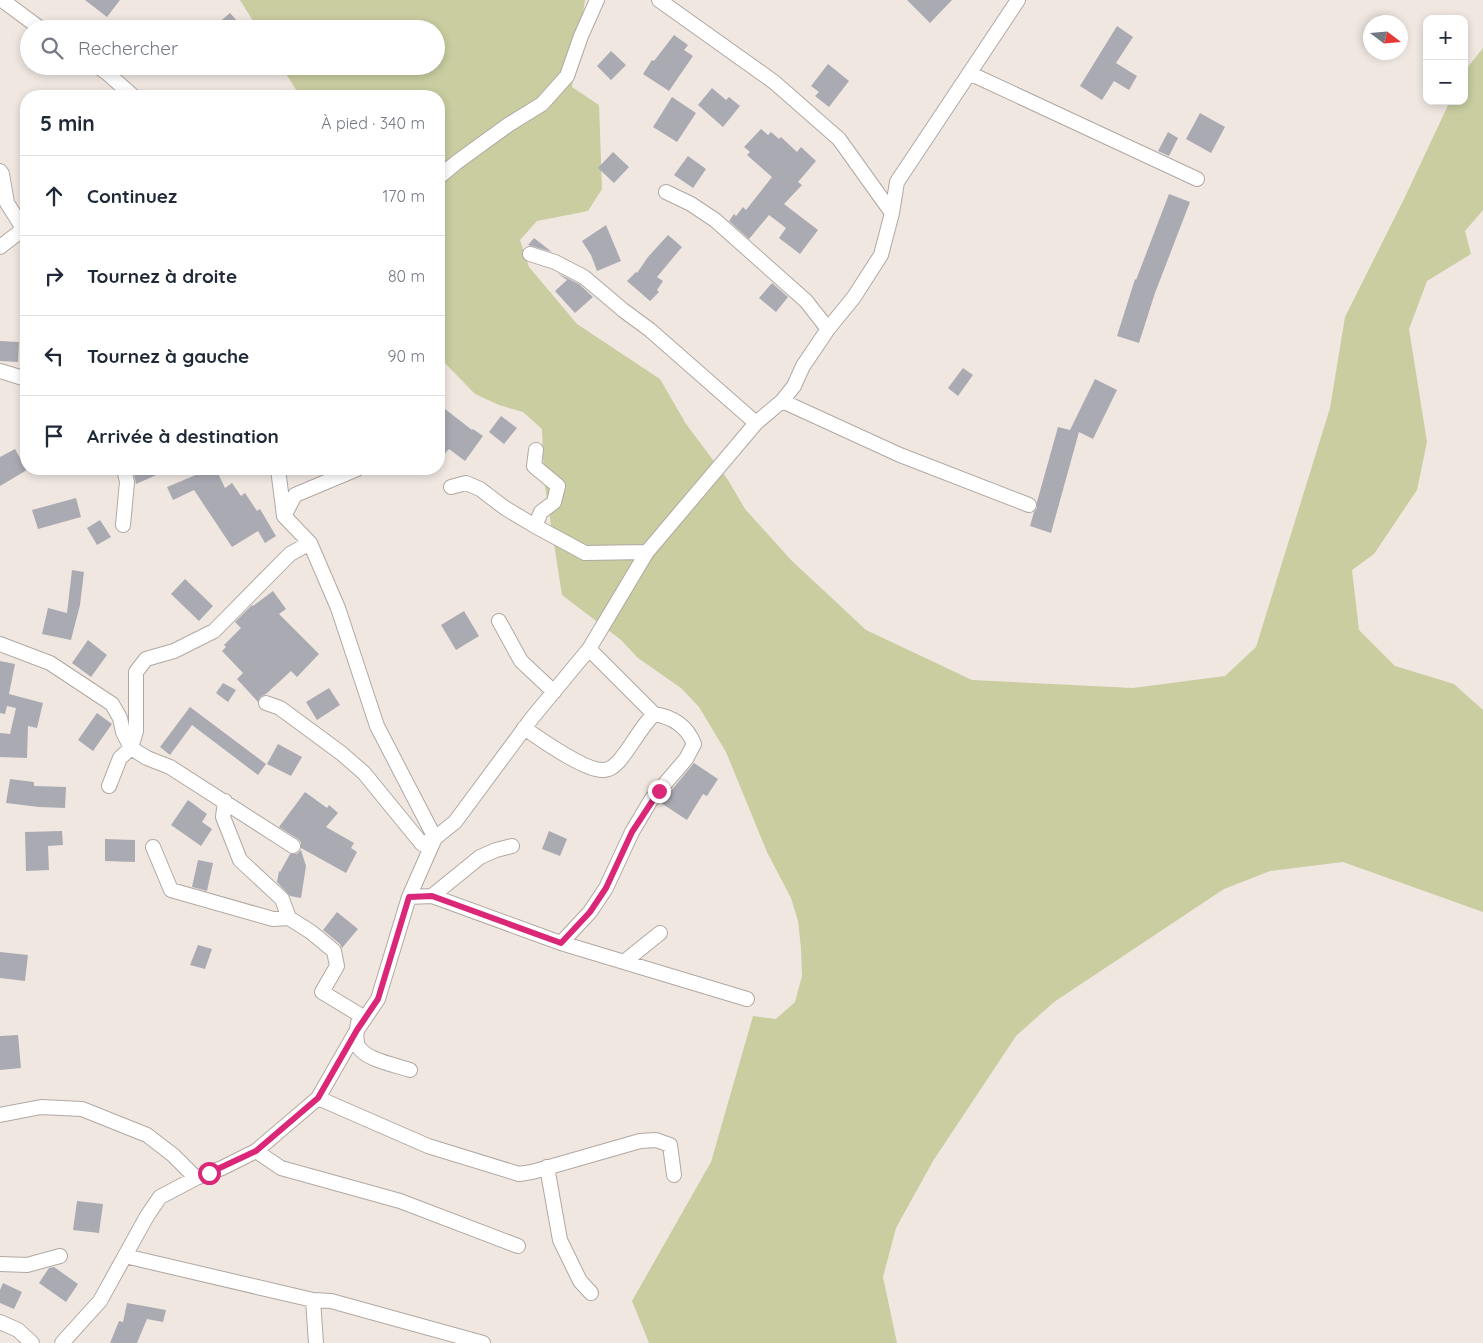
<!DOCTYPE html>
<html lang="fr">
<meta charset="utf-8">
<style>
:root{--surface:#fff;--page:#f2f2f3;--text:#1f2937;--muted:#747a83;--line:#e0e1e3}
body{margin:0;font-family:Quicksand,sans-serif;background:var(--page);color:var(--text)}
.controls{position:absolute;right:15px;top:15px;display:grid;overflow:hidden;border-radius:10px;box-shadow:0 2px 8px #0003}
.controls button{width:45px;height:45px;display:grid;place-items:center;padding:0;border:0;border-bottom:1px solid var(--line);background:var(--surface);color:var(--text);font:25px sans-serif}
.compass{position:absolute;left:1363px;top:15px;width:45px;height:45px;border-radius:50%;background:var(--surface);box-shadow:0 2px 8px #0003;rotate:106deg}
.stop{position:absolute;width:15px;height:15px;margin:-11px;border:4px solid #db2777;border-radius:50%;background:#fff}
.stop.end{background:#db2777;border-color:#fff;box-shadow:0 1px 5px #0008}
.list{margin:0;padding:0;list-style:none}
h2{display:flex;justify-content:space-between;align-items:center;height:65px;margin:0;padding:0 20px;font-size:21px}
h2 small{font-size:16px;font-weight:400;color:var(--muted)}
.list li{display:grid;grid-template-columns:32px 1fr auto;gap:15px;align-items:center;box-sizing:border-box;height:80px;padding:0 20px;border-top:1px solid var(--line)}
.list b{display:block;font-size:19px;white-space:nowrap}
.list em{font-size:16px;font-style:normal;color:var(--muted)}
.icon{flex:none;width:28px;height:28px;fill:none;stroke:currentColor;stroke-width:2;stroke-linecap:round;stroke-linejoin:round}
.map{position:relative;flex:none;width:1483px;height:1343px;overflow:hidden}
.search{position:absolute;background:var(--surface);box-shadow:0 2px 8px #0003;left:20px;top:20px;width:425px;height:55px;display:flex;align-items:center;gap:12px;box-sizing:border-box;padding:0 18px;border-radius:28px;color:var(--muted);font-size:19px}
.panel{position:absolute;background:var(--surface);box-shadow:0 2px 8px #0003;left:20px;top:90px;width:425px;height:385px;border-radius:20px}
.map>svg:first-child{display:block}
.green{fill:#c9cda0}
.building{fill:#aaaab3}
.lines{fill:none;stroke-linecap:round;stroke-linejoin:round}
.minor-casing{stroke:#b1a8a2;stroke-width:16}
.minor{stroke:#fff;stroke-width:14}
.route{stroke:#db2777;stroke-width:6}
</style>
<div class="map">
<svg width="1483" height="1343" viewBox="0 0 1483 1343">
<rect width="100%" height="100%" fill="#f0e7e1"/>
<path class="green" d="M240 0H585L572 87 599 105 602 189 588 211 537 221 520 240 529 267 577 324 660 379 686 424 728 480 745 509 791 560 866 630 972 680 1133 688 1225 676 1256 647 1330 408 1345 317 1404 199 1450 101H1464V72L1483 48V210L1465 231 1471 254 1427 281 1409 329 1427 442 1417 490 1374 554 1352 570 1359 630 1395 666 1454 684 1483 710V912L1343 862 1270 871 1224 889 1054 1002 1016 1036 933 1161 896 1228 883 1277 897 1343H649L632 1301 711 1162 753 1016 776 1019 795 1002 802 976 801 948 798 921 791 898 767 852 726 752 699 707 681 688 638 658 621 640 562 595 544 480 542 429 523 412 499 405 475 394 439 357V96H300L281 66H436V29H258Z"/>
<path class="building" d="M85 0H120L107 17Z
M907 0H952L930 23Z
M230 13 239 23 232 29H211Z
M1117 26 1133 37 1116 63 1137 76 1129 90 1114 81 1102 100 1080 86Z
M674 35 688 45 684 50 693 56 669 91 643 74 652 60 654 61Z
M611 51 626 65 611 80 597 66Z
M828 64 849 81 829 107 815 96 819 92 811 86Z
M712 88 726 100 729 97 740 106 723 127 698 105Z
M672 97 696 113 677 142 653 127Z
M1200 113 1225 127 1211 153 1186 139Z
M761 129 768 135 771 132 779 139 781 137 797 152 801 147 816 161 798 182 802 185 784 204 818 230 800 254 779 238 786 228 769 215 749 239 729 221 734 214 736 216 743 207 746 210 772 177 747 155 750 152 744 147Z
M1168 132 1178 138 1169 156 1158 151Z
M613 152 629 167 614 183 598 168Z
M688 156 706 169 693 188 674 175Z
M1169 194 1190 202 1155 293 1139 343 1117 336 1135 279 1136 280Z
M606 225 621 261 597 271 591 255 582 241Z
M668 235 682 247 657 277 663 281 657 290 659 292 650 301 627 281 636 272 637 273 648 257Z
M534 238 552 252 528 245Z
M557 273 579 284 593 297 575 313 555 291 567 280Z
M772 283 788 297 776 312 759 298Z
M0 341 19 342 18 362 0 361Z
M963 368 973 375 958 396 948 388Z
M1095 379 1117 390 1093 439 1079 432 1051 533 1030 526 1034 512 1037 508V502L1058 427 1070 430Z
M445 409 472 430 473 429 483 436 465 461 449 449 439 460V417Z
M501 416 517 428 504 444 489 432Z
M15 449 27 470 0 486V457Z
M133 469H170L136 484Z
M201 469H216L225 488 232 483 241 496 245 493 257 511 260 509 276 536 265 543 258 531 232 547 194 490 173 500 167 487 203 472Z
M76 498 81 517 38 529 32 510Z
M100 520 111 537 97 545 87 528Z
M72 570 84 572 80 605 71 640 42 634 48 608 67 613Z
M185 579 213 606 199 621 171 594Z
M273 591 286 609 279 614 319 654 297 677 291 671 266 694 260 697 258 702 237 679 243 673 222 651 226 647 224 645 241 628 235 622 252 605 253 606Z
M464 611 479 636 456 650 441 625Z
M88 640 107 655 91 677 72 663Z
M0 661 15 664 9 694 43 703 37 728 28 726 27 758 0 757V733L10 734 16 708 7 706 5 714 0 713Z
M223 683 236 690 228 702 216 693Z
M329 688 340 705 317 720 306 702Z
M190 707 266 764 258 775 192 725 170 755 160 747Z
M97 713 112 724 93 751 78 740Z
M278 744 302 757 291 776 267 764Z
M694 763 718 779 707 796 703 794 687 820 661 803Z
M10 779 34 782V786L66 787 65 808 39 807 6 803Z
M305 792 327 808 329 805 338 813 326 827 354 843 351 848 357 852 346 873 301 848V842L298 839 279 827Z
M188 800 207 814 202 822 212 829 201 846 171 825Z
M62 831 63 845 48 846 49 870 26 871 25 832Z
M549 831 567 839 560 856 542 849Z
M105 839 135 840V862L105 861Z
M301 850 306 866 301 898 290 896 277 882 279 871 280 872 290 854H297Z
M198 860 213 863 207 891 192 887Z
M337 912 358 929 342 948 340 944 323 930Z
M198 945 212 949 205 969 190 965Z
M0 952 28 955 25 981 0 978Z
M18 1035 21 1068 0 1070V1036Z
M77 1201 103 1204 99 1233 73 1230Z
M54 1267 78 1284 66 1302 39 1283 49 1268Z
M3 1283 22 1292 14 1309 0 1303V1290Z
M127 1303 166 1310 163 1322 147 1319 137 1343H110L119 1321 123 1322Z"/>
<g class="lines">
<defs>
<path id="minor" d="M2 0 41 29
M659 0 774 82 839 139 892 213
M97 66 107 73 133 96
M969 73 1197 179
M0 171 2 174 7 203 26 233
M439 177 457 162 508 125 542 104 567 76 581 36 597 0
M666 192 691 204 715 220 806 301 828 329
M0 247 26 227
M530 254 555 262 584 277 623 310 650 330 756 423
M0 371 26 379
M782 401 900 455 1029 505
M451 487 466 483 480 489 505 508 535 526 585 553 647 552
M284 516 295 495 357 469
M123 525 127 482 124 469
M535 526 541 512 554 502 558 486 534 466 536 450
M499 621 521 661 554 692
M0 644 50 663 112 704 120 718 123 732 131 748 147 758 170 767 293 846
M589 649 654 714
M266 703 280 708 341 753 364 773 422 844 435 838 377 726 338 608 310 543 284 516 278 469
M524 728C540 739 585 771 603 770 610 770 614 766 619 761 632 746 640 728 654 714 673 717 687 726 694 744L686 759 651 800 632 832 606 888 590 912 561 943
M109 786 120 758 131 748 136 731V672L146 659 174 651 214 631 290 554 310 543
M225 801 223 817 240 860 282 899 289 918 311 932 334 951 337 966 322 992 360 1015C358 1024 354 1037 358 1046 365 1060 396 1065 410 1070
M153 847 171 890 273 919 289 918
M432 896 480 857 496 850 512 846
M409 897 432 896 561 943 747 999
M624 962 660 933
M318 1098 428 1146 519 1174 532 1172 640 1141 656 1140 670 1145 674 1175
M0 1115 41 1107 82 1109 147 1135 173 1155 196 1178
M256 1151 281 1168 400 1201 518 1246
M547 1167 560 1240 580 1281 591 1293
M125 1256 313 1300 316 1343
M0 1264 27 1265 60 1256
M313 1300 331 1301 483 1343
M0 1322 18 1330 32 1343
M62 1343 100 1301 147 1216 160 1197 196 1178 222 1168 256 1151 318 1098 357 1030 378 999 409 897 435 838 455 822 532 718 589 649 647 552 756 423 782 401 794 386 803 366 828 329 854 297 881 255 892 213 897 182 1018 0"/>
</defs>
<use href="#minor" class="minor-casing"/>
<use href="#minor" class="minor"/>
</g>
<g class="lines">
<path class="route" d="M209 1173 256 1151 318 1098 357 1030 378 999 409 897 432 896 561 943 590 912 606 888 632 832 659 791"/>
</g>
</svg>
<div class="controls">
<button>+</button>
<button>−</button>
</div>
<svg class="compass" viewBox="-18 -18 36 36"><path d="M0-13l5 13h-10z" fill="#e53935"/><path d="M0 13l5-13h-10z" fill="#747a83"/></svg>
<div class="stop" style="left:209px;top:1173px"></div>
<div class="stop end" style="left:659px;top:791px"></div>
<div class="search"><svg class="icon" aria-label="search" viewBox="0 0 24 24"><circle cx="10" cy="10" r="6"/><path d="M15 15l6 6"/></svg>Rechercher</div>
<section class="panel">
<h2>5 min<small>À pied · 340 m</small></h2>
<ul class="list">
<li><svg class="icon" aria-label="ahead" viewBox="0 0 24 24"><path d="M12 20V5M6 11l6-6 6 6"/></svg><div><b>Continuez</b></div><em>170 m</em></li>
<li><svg class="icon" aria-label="right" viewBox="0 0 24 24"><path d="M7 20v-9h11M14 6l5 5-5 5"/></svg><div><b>Tournez à droite</b></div><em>80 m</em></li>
<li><svg class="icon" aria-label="left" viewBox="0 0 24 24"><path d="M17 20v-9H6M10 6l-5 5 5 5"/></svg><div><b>Tournez à gauche</b></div><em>90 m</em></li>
<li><svg class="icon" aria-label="arrive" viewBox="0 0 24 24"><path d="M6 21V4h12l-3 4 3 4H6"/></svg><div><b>Arrivée à destination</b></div></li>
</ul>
</section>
</div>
